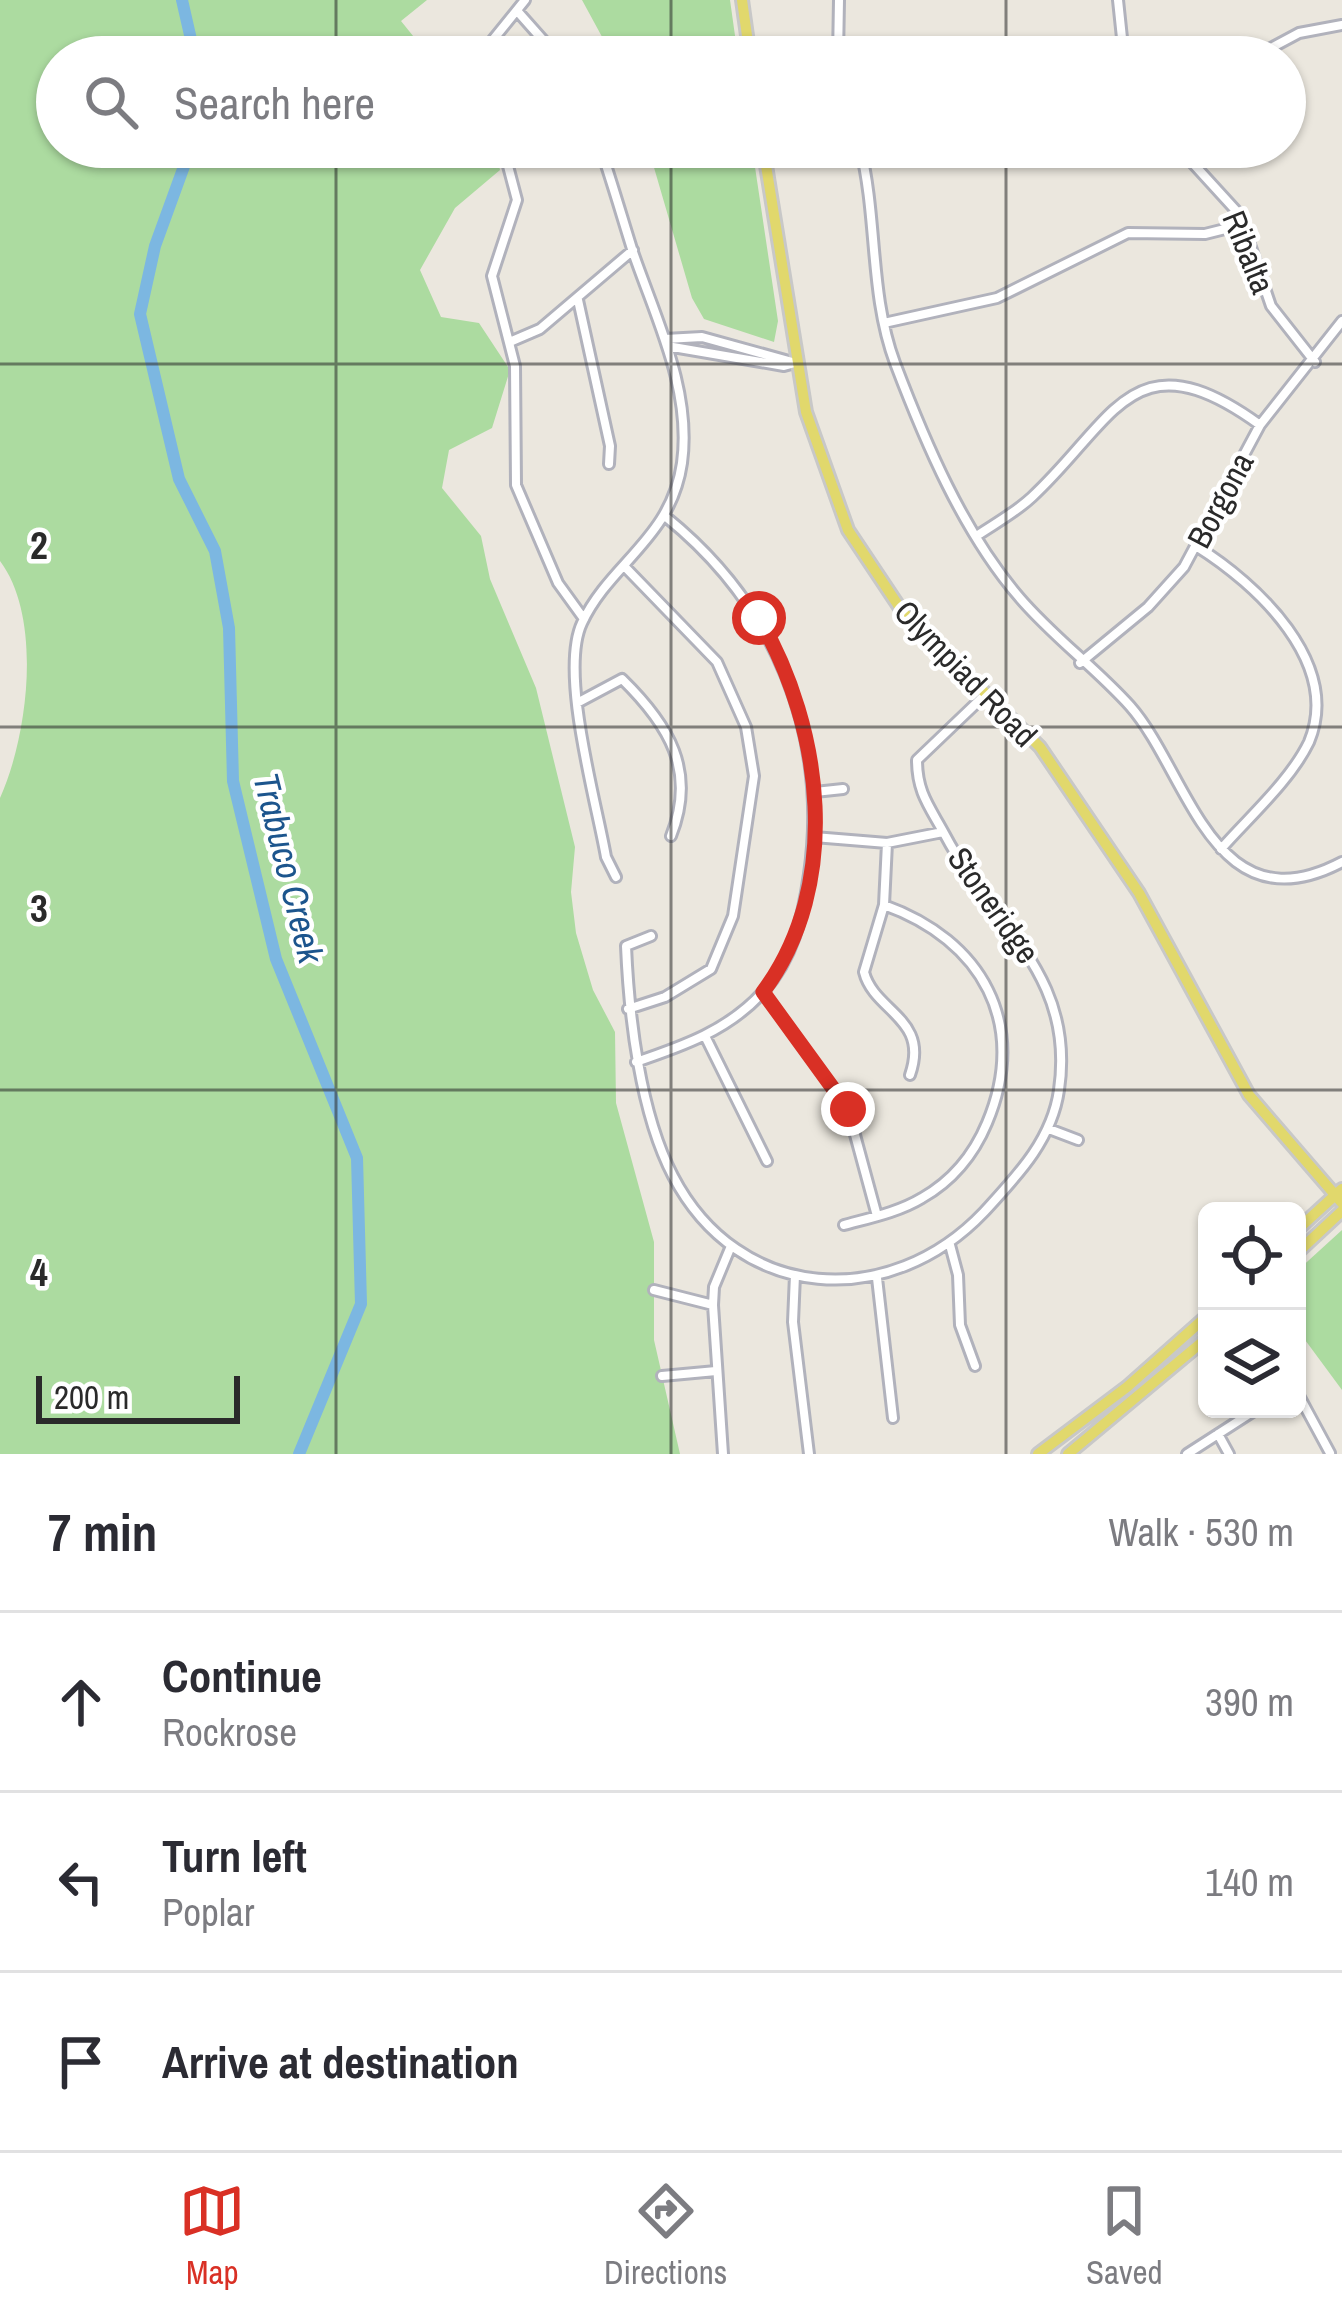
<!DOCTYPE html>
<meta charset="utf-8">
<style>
:root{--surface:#fff;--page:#f7f7f7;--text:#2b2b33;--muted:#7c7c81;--line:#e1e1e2;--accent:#d93025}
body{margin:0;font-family:"Archivo Narrow",sans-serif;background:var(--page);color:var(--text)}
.controls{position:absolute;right:36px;bottom:36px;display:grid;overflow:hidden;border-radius:18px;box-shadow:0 3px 9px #0004}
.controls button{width:108px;height:108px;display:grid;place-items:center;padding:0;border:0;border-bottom:3px solid var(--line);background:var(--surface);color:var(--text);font:60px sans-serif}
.scale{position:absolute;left:36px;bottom:30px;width:204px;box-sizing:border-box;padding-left:12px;border:6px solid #2a2a2a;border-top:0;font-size:33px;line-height:42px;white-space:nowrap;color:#2a2a2a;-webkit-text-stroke:9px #fff;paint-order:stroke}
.stop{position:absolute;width:36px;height:36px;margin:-27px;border:9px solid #d93025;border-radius:50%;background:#fff}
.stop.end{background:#d93025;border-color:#fff;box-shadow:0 3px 12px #0008}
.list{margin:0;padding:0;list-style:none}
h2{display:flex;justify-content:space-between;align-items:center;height:156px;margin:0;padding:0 48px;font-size:51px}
h2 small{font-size:39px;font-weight:400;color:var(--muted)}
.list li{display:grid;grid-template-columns:78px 1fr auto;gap:36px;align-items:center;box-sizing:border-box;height:180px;padding:0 48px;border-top:3px solid var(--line)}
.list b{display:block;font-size:45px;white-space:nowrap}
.list p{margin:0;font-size:39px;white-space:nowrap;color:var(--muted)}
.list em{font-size:39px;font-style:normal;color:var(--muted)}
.icon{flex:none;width:66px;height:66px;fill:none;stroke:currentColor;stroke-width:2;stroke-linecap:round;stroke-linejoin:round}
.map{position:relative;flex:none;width:1342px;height:1454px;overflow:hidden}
.search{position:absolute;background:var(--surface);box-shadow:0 3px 9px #0004;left:36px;right:36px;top:36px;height:132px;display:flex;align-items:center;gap:30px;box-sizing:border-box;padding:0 42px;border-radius:66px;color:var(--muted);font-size:45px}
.sheet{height:696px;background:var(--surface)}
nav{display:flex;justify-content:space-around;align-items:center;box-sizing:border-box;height:168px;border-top:3px solid var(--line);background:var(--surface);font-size:33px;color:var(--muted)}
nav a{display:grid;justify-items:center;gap:6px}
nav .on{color:var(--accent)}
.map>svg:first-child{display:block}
.green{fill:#acdba0}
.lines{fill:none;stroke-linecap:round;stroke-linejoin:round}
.river{stroke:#7cb7e1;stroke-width:12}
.minor-casing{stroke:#b1b2bc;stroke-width:14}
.major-casing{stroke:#c8c8c8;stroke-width:16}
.minor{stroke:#fff;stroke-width:8}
.major{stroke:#e1d86c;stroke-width:10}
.route{stroke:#d93025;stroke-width:15}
.grid{fill:none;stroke:#2a2a2a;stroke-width:3;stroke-opacity:0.55}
.labels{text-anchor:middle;stroke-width:9;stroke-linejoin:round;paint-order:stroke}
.street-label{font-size:33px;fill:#2a2a2a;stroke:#fff}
.water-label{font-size:36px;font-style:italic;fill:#1c558d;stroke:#fff}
.grid-label{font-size:39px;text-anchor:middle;font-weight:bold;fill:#2a2a2a;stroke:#fff;stroke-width:9;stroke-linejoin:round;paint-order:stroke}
</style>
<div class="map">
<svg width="1342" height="1454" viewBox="0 0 1342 1454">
<rect width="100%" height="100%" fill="#ebe7de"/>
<path class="green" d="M0 0H427L401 21 430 57H57V147H495L500 170 455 208 420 270 441 317 479 323 510 370 492 428 449 450 442 488 481 536 490 579 536 688 575 847 571 892 576 933 593 990 615 1032 616 1103 654 1242V1340L680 1454H0V798C28 736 43 618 0 561Z
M582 0H730L738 57H613Z
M648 147H752L778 321 774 342 704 319 692 298Z
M1342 1230V1390L1297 1329V1271Z"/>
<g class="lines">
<path class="river" d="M182 0 195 57
M191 147 155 246 140 314 179 479 215 551 229 628 233 781 276 959 357 1158 361 1304 299 1454"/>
<defs>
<path id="minor" d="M1118 0 1124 57
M519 13 558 57
M479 57 525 0
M838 57 839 0
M1254 57 1299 33 1342 25
M503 147 517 200 492 276 515 366 516 485 558 583 584 619
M600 147C612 182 622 217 633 252 656 319 692 390 682 463 671 539 610 563 582 623 559 672 596 800 606 857L616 877
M860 147C878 219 869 293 895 363 925 442 963 532 1019 597 1053 637 1096 668 1130 706 1189 773 1213 930 1342 862
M1178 147 1240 215 1271 306 1315 362
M578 300 610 446 609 464
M884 323 997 298 1128 233 1205 234 1245 224
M665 339 702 337 796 363
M512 341 540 329 633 250
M667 346 784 366 795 363
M978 535C996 523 1016 512 1032 497 1115 420 1133 333 1260 425
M1196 546C1257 584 1342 663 1309 742 1290 781 1250 816 1221 849
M626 568 717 662 746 727 754 776 733 916 711 969 665 997 628 1009
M1080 663 1148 607 1184 567 1260 425 1342 321
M577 703 622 679C669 725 697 771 671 836
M815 792 843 789
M814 837 887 843 943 832
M887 843 884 905 864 972C874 1012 930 1018 910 1075
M651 936 626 946C629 1016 640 1113 673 1176 739 1303 890 1311 984 1212 1017 1176 1052 1140 1059 1090 1076 974 993 926 945 835 930 807 917 793 917 760L987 693
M763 992 848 1109 877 1216
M705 1036 767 1161
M636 1062C683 1046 729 1030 763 992 793 959 803 916 809 874 829 735 775 605 666 517
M1049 1129 1078 1140
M844 1225C870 1218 899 1212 922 1198 952 1181 974 1154 987 1123 1029 1024 982 940 884 905
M950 1245 958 1275 960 1325 975 1366
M795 1275 793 1322 809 1454
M877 1278 893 1418
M654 1290 713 1305
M662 1376 716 1371
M1297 1392 1330 1453
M1218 1434 1229 1454
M723 1454 713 1305 714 1287 731 1246
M1187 1454 1257 1409"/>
<path id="major" d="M742 0 750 57
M763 147 806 412 848 530 902 611 1040 747 1139 893 1249 1095 1342 1203
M1297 1230 1342 1189
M1297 1253 1342 1211
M1038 1454 1127 1387 1207 1316
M1068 1454 1207 1338"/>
</defs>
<use href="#minor" class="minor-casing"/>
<use href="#major" class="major-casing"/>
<use href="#minor" class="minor"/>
<use href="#major" class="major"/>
</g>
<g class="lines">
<path class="route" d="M759 618C823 729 843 884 763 992L848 1109"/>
</g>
<path class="grid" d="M336 0V57M671 0V57M1006 0V57M336 147V1454M671 147V1454M1006 147V1454M0 364H1342M0 727H1342M0 1090H1342"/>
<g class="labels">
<g class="street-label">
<text transform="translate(1249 252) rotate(68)" y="12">Ribalta</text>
<text transform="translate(1220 500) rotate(-62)" y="12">Borgona</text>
<text transform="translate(966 673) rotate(46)" y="12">Olympiad Road</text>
<text transform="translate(994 905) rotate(55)" y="12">Stoneridge</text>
</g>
<g class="water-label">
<text transform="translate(289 868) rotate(76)" y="13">Trabuco Creek</text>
</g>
</g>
<g class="grid-label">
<text x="39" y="559">2</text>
<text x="39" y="922">3</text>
<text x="39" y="1286">4</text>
</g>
</svg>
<div class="controls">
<button><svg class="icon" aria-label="locate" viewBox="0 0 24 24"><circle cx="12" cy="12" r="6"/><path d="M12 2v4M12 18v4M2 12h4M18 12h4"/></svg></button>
<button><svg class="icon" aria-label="layers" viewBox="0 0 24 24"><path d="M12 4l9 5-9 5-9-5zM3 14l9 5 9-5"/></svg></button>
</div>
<div class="scale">200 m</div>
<div class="stop" style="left:759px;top:618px"></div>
<div class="stop end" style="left:848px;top:1109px"></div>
<div class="search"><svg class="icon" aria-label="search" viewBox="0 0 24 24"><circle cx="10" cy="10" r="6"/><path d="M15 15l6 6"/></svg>Search here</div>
</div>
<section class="sheet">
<h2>7 min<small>Walk · 530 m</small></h2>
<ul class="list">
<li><svg class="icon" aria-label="ahead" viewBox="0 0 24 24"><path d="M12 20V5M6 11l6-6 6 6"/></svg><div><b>Continue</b><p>Rockrose</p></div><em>390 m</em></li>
<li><svg class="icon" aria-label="left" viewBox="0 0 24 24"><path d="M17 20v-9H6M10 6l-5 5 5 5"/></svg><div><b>Turn left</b><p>Poplar</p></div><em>140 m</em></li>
<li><svg class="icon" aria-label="arrive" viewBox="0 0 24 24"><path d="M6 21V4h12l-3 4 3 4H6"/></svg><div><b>Arrive at destination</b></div></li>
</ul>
</section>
<nav>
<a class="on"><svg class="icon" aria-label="map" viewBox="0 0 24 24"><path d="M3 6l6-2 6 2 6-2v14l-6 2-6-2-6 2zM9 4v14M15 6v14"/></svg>Map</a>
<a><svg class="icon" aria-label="directions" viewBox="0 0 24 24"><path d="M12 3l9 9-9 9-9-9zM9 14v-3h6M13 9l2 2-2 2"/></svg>Directions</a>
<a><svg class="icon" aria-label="saved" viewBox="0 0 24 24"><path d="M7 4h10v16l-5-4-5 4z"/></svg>Saved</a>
</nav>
